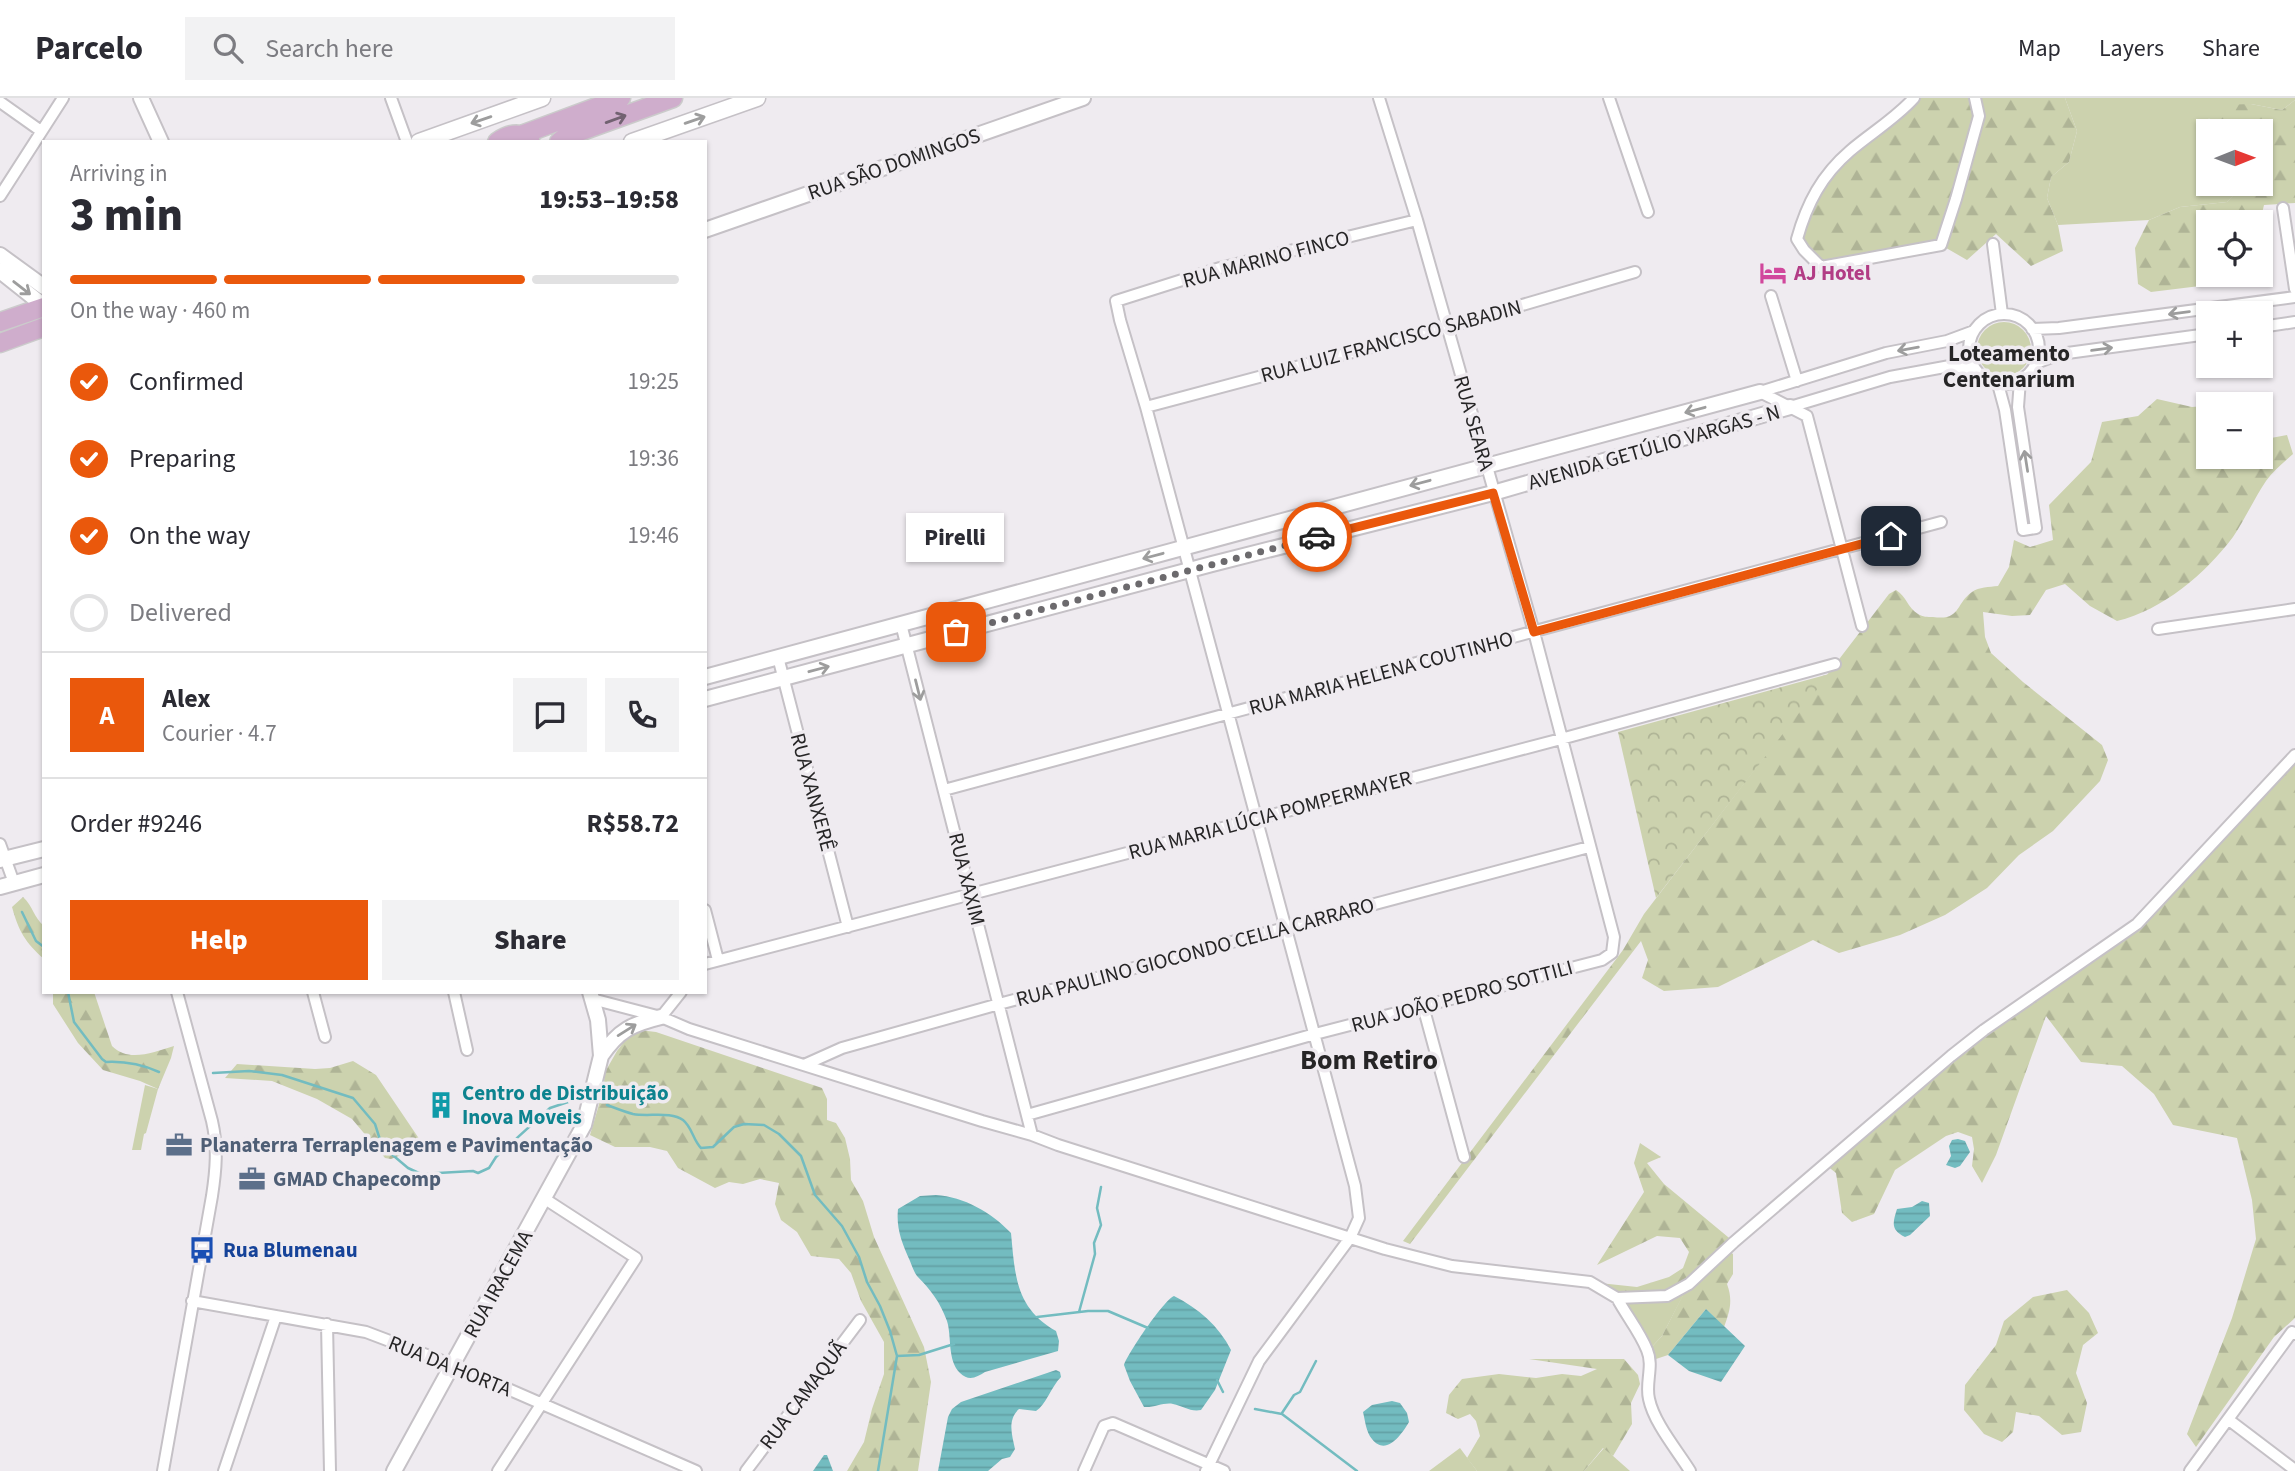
<!DOCTYPE html>
<meta charset="utf-8">
<style>
:root{--surface:#fff;--page:#f2f2f3;--text:#2b2b33;--muted:#7c7c81;--line:#e1e1e2;--accent:#ea580c}
body{margin:0;font-family:"Source Sans 3",sans-serif;background:var(--page);color:var(--text);height:100vh;display:flex;flex-direction:column;font-size:26px;white-space:nowrap}
*{box-sizing:border-box;margin:0}
p{font-size:23px;color:var(--muted)}
.icon{flex:none;width:38px;height:38px;fill:none;stroke:currentColor;stroke-width:2;stroke-linecap:round;stroke-linejoin:round}
.map{position:relative;flex:1;overflow:hidden}
.drawer{position:absolute;left:42px;top:42px;width:665px;height:854px;display:flex;flex-direction:column;background:var(--surface);border-radius:0px;box-shadow:0 2px 5px #0004}
.drawer>*{flex:none}
.needle{width:46px;rotate:89deg}
.tools{position:absolute;left:2196px;top:21px;display:grid;gap:14px}
.tools a{display:grid;place-items:center;width:77px;height:77px;border-radius:0px;background:var(--surface);box-shadow:0 2px 5px #0004;font-size:35px}
.pin{position:absolute;display:grid;place-items:center;width:60px;height:60px;color:#fff;margin:-30px;border-radius:14px;box-shadow:0 4px 10px #0006}
.courier{position:absolute;display:grid;place-items:center;width:70px;height:70px;margin:-35px;border:5px solid #ea580c;border-radius:50%;background:#fff;color:#222;box-shadow:0 2px 9px #0007}
.bubble{position:absolute;height:49px;border-radius:0px;background:var(--surface);box-shadow:0 2px 5px #0004;font-size:23px;font-weight:800;line-height:49px;text-align:center}
.overview em{font-style:normal;font-weight:800}
.overview div{display:flex;flex-direction:column-reverse}
.overview{display:flex;align-items:center;justify-content:space-between;height:119px;padding:0 28px}
h1{font-size:46px;font-weight:800;line-height:52px}
.bar{display:grid;grid-template-columns:repeat(4,1fr);gap:10px 7px;align-content:center;height:84px;padding:0 28px}
.bar i{height:9px;border-radius:5px;background:var(--line)}
.bar .active{background:var(--accent)}
.bar p{grid-column:span 4}
.line{display:flex;align-items:center;gap:18px;padding:0 28px;border-top:2px solid var(--line)}
.line div{flex:1}
.round{display:grid;place-items:center;flex:none;width:74px;height:74px;border-radius:0px;background:var(--page)}
ol{padding:0 28px;list-style:none}
li{display:flex;align-items:center;gap:21px;height:77px}
li p{margin-inline-start:auto}
li .icon{padding:7px;border-radius:50%;background:var(--accent);color:#fff;stroke-width:4}
li:last-child{color:var(--muted)}
li i{width:38px;height:38px;border:4px solid var(--line);border-radius:50%}
.action{display:flex;gap:14px;margin-top:auto;padding:14px 28px}
.action a{flex:1;height:80px;border-radius:0px;background:var(--accent);color:#fff;font-size:28px;font-weight:800;line-height:80px;text-align:center}
.action a+a{background:var(--page);color:var(--text)}
header{display:flex;align-items:center;gap:42px;box-sizing:border-box;height:98px;padding:0 35px;background:var(--surface);border-bottom:2px solid var(--line)}
header strong{font-size:33px}
nav{display:flex;gap:38px;margin-inline-start:auto;font-size:24px}
.search{width:490px;height:63px;background:var(--page);display:flex;align-items:center;gap:18px;box-sizing:border-box;padding:0 24px;border-radius:0px;color:var(--muted);font-size:26px}
.map>svg:first-child{display:block}
</style>
<header>
<strong>Parcelo</strong>
<div class="search"><svg class="icon" aria-label="search" viewBox="0 0 24 24"><circle cx="10" cy="10" r="6"/><path d="M15 15l6 6"/></svg>Search here</div>
<nav><a>Map</a><a>Layers</a><a>Share</a></nav>
</header>
<div class="map">
<svg width="2295" height="1373" viewBox="0 0 2295 1373">
<defs>
<pattern id="forest-firs" width="22" height="20" patternUnits="userSpaceOnUse" patternTransform="scale(1.75)"><rect width="22" height="20" fill="#ccd2ae"/><path d="M5 1l3.5 6h-7zM16 11l3.5 6h-7z" fill="#afb496"/></pattern>
<pattern id="park-crowns" width="20" height="18" patternUnits="userSpaceOnUse" patternTransform="scale(1.75)"><rect width="20" height="18" fill="#ccd2ae"/><path d="M2 6a3 3 0 1 1 6 0M12 15a3 3 0 1 1 6 0" fill="none" stroke="#afb496"/></pattern>
<pattern id="water-rules" width="6" height="5" patternUnits="userSpaceOnUse" patternTransform="scale(1.75)"><rect width="6" height="5" fill="#73bcc0"/><path d="M0 2.5h6" fill="none" stroke="#63a1a5"/></pattern>
</defs>
<rect width="100%" height="100%" fill="#efebf0"/>
<!-- green -->
<path fill="#ccd2ae" d="M2065 0H2295V2L2282 12 2251 6 2208 21 2237 33H2208V86H2242V89L2227 104 2180 109 2149 122 2058 127 2047 100 2051 79 2069 64 2077 33Z
M1977 251a27 27 0 1 1 54 0a27 27 0 1 1-54 0Z
M145 987 158 991 146 1035 144 1036 141 1052H132Z
M1689 1186 1662 1238 1648 1253 1617 1200Z
M1460 1350 1477 1373H1429Z
M1604 1350 1630 1373H1584Z"/>
<!-- forest -->
<path fill="url(#forest-firs)" d="M1917 0H2065L2077 33 2069 64 2051 79 2047 100 2058 127 2063 153 2031 168 1996 136 1967 162 1941 147 1821 169 1797 141 1802 122 1849 54Z
M2295 2V105L2264 107 2260 124H2208V177H2248L2247 189 2200 188 2151 194 2138 186 2135 150 2149 122 2180 109 2227 104 2241 89 2242 86H2261V33H2237L2208 20 2221 7 2251 6 2282 12Z
M2157 301 2192 309 2205 308 2208 310V359H2261V336L2271 340 2287 337 2293 356C2284 364 2273 373 2266 383 2254 401 2245 421 2233 439 2205 476 2163 512 2117 523L2090 508 2065 486 2046 492 2030 517 2012 518 1983 514 1985 539 1991 555 2023 584 2102 647 2108 662 2100 683 2053 733 2019 757 1987 790 1945 817 1900 837 1839 855 1813 842 1718 889 1664 893 1642 880 1648 862 1641 843 1410 1146 1403 1143 1623 852 1644 816 1889 496 1896 492C1907 499 1907 509 1918 516 1923 519 1927 519 1933 519 1961 523 1955 506 1972 494 1979 489 1989 489 1998 488L2009 469 2014 442 2030 449 2053 442 2049 407 2091 364 2102 324 2138 318Z
M2295 657V1220L2274 1239 2196 1349 2187 1336 2232 1220 2256 1141 2252 1102 2237 1040 2173 1027 2154 996 2122 968 2081 964 2046 918 1996 1057 1982 1085 1972 1068 1974 1051 1972 1039 1958 1034 1946 1038 1895 1072 1874 1116 1852 1124 1842 1115 1836 1075 1826 1067 1951 958 2137 826Z
M23 799C33 808 34 820 44 828V861C25 844 19 834 12 809Z
M53 894H94L112 948C129 965 153 954 174 948L171 960 158 991 140 983 103 972 78 945 53 906Z
M639 932 656 934 822 990 827 1001V1022L836 1025 845 1040 850 1061 851 1082 863 1103 874 1139 924 1249 931 1284 918 1373H847L864 1344 872 1311 884 1276V1244L861 1203 851 1175 839 1161 811 1158 797 1134 781 1122 775 1106 779 1085 760 1081 743 1086 729 1084 715 1090 678 1070 667 1053 650 1049H615L590 1037 603 993 605 974 617 953 627 940Z
M353 963 376 977 424 1048 391 1061 385 1060 352 1021 317 1001 272 983 225 980 237 966 315 971 330 970Z
M1640 1045 1661 1059 1647 1065 1664 1086 1734 1144 1727 1151 1733 1156V1176L1727 1186C1733 1202 1730 1213 1724 1229L1706 1211 1668 1257 1650 1263 1648 1253 1662 1238 1688 1187 1667 1198 1617 1200 1590 1184 1637 1189 1669 1179 1683 1170 1689 1154 1680 1140 1657 1138 1597 1167 1644 1094 1634 1065Z
M2067 1192 2089 1215 2098 1235 2083 1247 2076 1275 2087 1305 2081 1334 2062 1337 2039 1318 2016 1314 2013 1334 2002 1344 1984 1336 1964 1312 1965 1287 1996 1247 2004 1223 2033 1199Z
M1529 1261H1624L1638 1277 1640 1286 1631 1305 1632 1326 1613 1358 1603 1350 1584 1373H1477L1467 1360 1480 1338 1476 1323 1470 1316 1458 1321 1446 1315 1449 1297 1462 1281 1499 1276 1536 1280 1562 1276 1581 1278 1597 1271Z"/>
<!-- park -->
<path fill="url(#park-crowns)" d="M1829 576 1656 800 1618 634Z"/>
<!-- water -->
<path fill="url(#water-rules)" d="M1958 1041 1965 1043 1970 1054 1960 1068 1955 1070 1946 1067 1951 1058 1949 1048 1952 1042Z
M936 1097C964 1099 991 1114 1011 1135 1015 1176 1015 1210 1056 1233L1059 1243 1058 1253 985 1274C977 1279 969 1284 960 1275 947 1262 952 1239 947 1223 940 1204 931 1192 917 1178 914 1174 912 1168 910 1163 902 1145 896 1131 898 1111L920 1098Z
M1922 1103 1929 1105 1930 1118 1910 1137 1905 1139C1890 1132 1893 1124 1897 1111L1912 1109Z
M1174 1198C1198 1210 1219 1228 1231 1252L1215 1292 1201 1312C1190 1314 1183 1308 1173 1306 1164 1304 1154 1310 1144 1309L1130 1283 1124 1267C1128 1255 1164 1202 1174 1198Z
M1706 1211 1745 1248 1721 1284 1689 1273 1668 1257Z
M1056 1272 1060 1274 1061 1279C1051 1289 1046 1307 1036 1313L1019 1311C1007 1322 1012 1337 1015 1351L1010 1359 1002 1361 988 1373H938L948 1319 952 1311 961 1304Z
M1392 1303 1400 1305 1407 1315 1409 1324C1402 1336 1386 1359 1372 1341 1366 1334 1365 1322 1363 1314L1372 1307Z
M824 1357H827L833 1373H813Z"/>
<g fill="none" stroke-linecap="round" stroke-linejoin="round">
<!-- stream -->
<path stroke="#73bcc0" stroke-width="2.5" d="M22 814 36 843 44 849
M68 894 74 924 102 961 106 964C125 963 141 966 159 974
M213 975 249 973 282 977 353 1000 375 1026 382 1048 408 1070 421 1076 473 1073 478 1075 489 1070 496 1059 550 1010 583 999
M607 1007C615 1010 625 1014 633 1016 648 1019 671 1013 683 1022 692 1029 693 1042 701 1050L713 1049 734 1029 744 1026 764 1027 779 1036 801 1058 815 1097 842 1128 859 1159 867 1184 880 1208 890 1233 897 1258 878 1373
M1079 1214 1095 1156 1094 1145 1101 1127 1097 1110 1101 1089
M1037 1219 1088 1213H1108L1148 1230
M897 1258 919 1257 954 1246
M1217 1282 1223 1294
M1255 1311 1282 1316 1357 1373
M1282 1315 1294 1297 1300 1294 1316 1263"/>
<defs>
<path id="minor" d="M391 0 407 44
M1609 0 1648 114
M1914 0C1895 21 1871 35 1850 53 1822 77 1807 105 1797 141L1804 152 1821 169 1941 147 1956 101 1979 18 1975 0
M0 4 41 33
M0 98 63 0
M2283 110 2295 191
M1993 146 2002 216
M1771 198 1797 283
M1969 251a35 35 0 1 1 70 0a35 35 0 1 1-70 0Z
M2261 229 2295 224
M2032 231 2059 230 2295 199
M2036 265 2060 256 2208 236
M1998 286 2005 312 2023 432 2036 430 2018 309 2020 282
M1760 294 1807 318 1862 528
M1760 294 1886 255 1947 243 1974 233
M1146 309 1447 229 1635 174
M1790 309 1890 279 1950 268 1964 270 1978 275
M901 526 1032 1037
M2158 531 2295 511
M778 559 848 829
M944 692 1941 424
M0 746 14 785
M705 812 718 862
M705 866 1561 641 1835 566
M313 894 325 939
M454 894 467 952
M592 901 661 919 689 931 982 1023 1032 1037 1058 1047 1385 1151 1452 1168 1590 1184 1617 1200 1667 1198 1689 1186 1734 1144 1951 958 1984 932 2137 826 2295 657
M1423 908 1464 1059
M661 919 681 894
M804 967 842 950 999 906 1589 749
M1027 1017 1315 936 1602 862 1612 855 1614 839 1534 534 1417 122 1379 0
M1617 1200C1626 1217 1640 1234 1647 1252 1654 1268 1645 1285 1649 1301 1654 1325 1677 1352 1690 1373
M192 1203 366 1234 453 1267 696 1373
M327 1226 330 1373
M2229 1322 2295 1372
M163 1373 212 1098C216 1072 218 1049 212 1023L177 894
M224 1373 276 1218
M498 1373 636 1160 545 1101
M746 1373 860 1222
M1084 1373 1104 1328 1113 1325 1224 1373
M1206 1373 1259 1263 1350 1140 1359 1120 1355 1088 1146 309 1120 222 1116 203 1220 170 1417 122
M2190 1373 2292 1234 2295 1236"/>
<path id="tertiary" d="M141 0 161 44
M705 132 1083 0
M0 157 44 189
M0 173 44 208
M705 579 1760 294
M705 601 1212 466 1493 395 1790 309
M0 762 44 751
M0 789 44 777
M601 958C619 932 632 926 661 919
M394 1373 584 1027 601 958 598 922 590 894"/>
<path id="secondary" d="M419 44 542 0
M632 44 757 0"/>
<path id="primary" d="M521 37 621 0
M497 44C508 36 518 33 530 41
M559 44 565 39 673 0
M0 224 44 209
M0 245 44 229"/>
</defs>
<!-- minor casing -->
<use href="#minor" stroke="#c5c1c6" stroke-width="14"/>
<!-- tertiary casing -->
<use href="#tertiary" stroke="#c5c1c6" stroke-width="18"/>
<!-- secondary casing -->
<use href="#secondary" stroke="#c5c1c6" stroke-width="19"/>
<!-- primary casing -->
<use href="#primary" stroke="#cbcbcb" stroke-width="21"/>
<!-- minor -->
<use href="#minor" stroke="#fff" stroke-width="10"/>
<!-- tertiary -->
<use href="#tertiary" stroke="#fff" stroke-width="14"/>
<!-- secondary -->
<use href="#secondary" stroke="#fff" stroke-width="16"/>
<!-- primary -->
<use href="#primary" stroke="#cfadcc" stroke-width="18"/>
</g>
<!-- one-way arrows -->
<defs><path id="oneway-shaft" d="M-6 0H5M1.5-3L5.5 0L1.5 3" fill="none" stroke-width="1.6" stroke-linecap="round" stroke-linejoin="round" transform="scale(1.75)"/></defs>
<use stroke="#726271" href="#oneway-shaft" transform="translate(616 21) rotate(-20)"/>
<g stroke="#9d9d9d">
<use href="#oneway-shaft" transform="translate(481 22) rotate(161)"/>
<use href="#oneway-shaft" transform="translate(695 22) rotate(-19)"/>
<use href="#oneway-shaft" transform="translate(22 190) rotate(38)"/>
<use href="#oneway-shaft" transform="translate(2179 215) rotate(173)"/>
<use href="#oneway-shaft" transform="translate(1908 251) rotate(170)"/>
<use href="#oneway-shaft" transform="translate(2102 251) rotate(-8)"/>
<use href="#oneway-shaft" transform="translate(1695 312) rotate(165)"/>
<use href="#oneway-shaft" transform="translate(2026 363) rotate(-99)"/>
<use href="#oneway-shaft" transform="translate(1420 385) rotate(165)"/>
<use href="#oneway-shaft" transform="translate(1153 458) rotate(165)"/>
<use href="#oneway-shaft" transform="translate(819 571) rotate(-15)"/>
<use href="#oneway-shaft" transform="translate(918 592) rotate(76)"/>
<use href="#oneway-shaft" transform="translate(627 932) rotate(-32)"/>
</g>
<g fill="none" stroke-linecap="round" stroke-linejoin="round">
<!-- done -->
<path stroke="#6c6a6d" stroke-width="7" stroke-dasharray="0 12.6" d="M956 534 1317 439"/>
<!-- route -->
<path stroke="#ea580c" stroke-width="9" d="M1317 439 1493 395 1534 534 1891 438"/>
</g>
<!-- icons -->
<defs>
<symbol id="hotel-bare" viewBox="-9 -9 18 18"><path d="M-6-4.5h1.5V1H6V5H4.5V3h-9V5H-6ZM-4 0a1.8 1.8 0 1 1 3.6 0ZM.5 0V-2.5h3Q6-2.5 6 0Z" fill="#d1479c" stroke="#efebf0" stroke-width="2.5" paint-order="stroke"/></symbol>
<symbol id="building-bare" viewBox="-9 -9 18 18"><path d="M-4-6H4V6H1V3H-1V6H-4ZM-2.5-4.3h1.7v1.8h-1.7ZM.8-4.3h1.7v1.8H.8ZM-2.5-1h1.7V.8h-1.7ZM.8-1h1.7V.8H.8Z" fill="#0f9aa8" stroke="#efebf0" stroke-width="2.5" paint-order="stroke"/></symbol>
<symbol id="office-bare" viewBox="-9 -9 18 18"><path d="M-6-3h4V-5.5h4V-3h4V5H-6ZM-1-4.5V-3h2v-1.5ZM-6 0V1H6V0Z" fill="#5c6f8a" stroke="#efebf0" stroke-width="2.5" paint-order="stroke"/></symbol>
<symbol id="bus-bare" viewBox="-9 -9 18 18"><path d="M-5-6H5V4H4V6H2V4H-2V6H-4V4H-5ZM-3.5-4V0h7V-4ZM-3.5 1.2v1.5H-2V1.2ZM2 1.2v1.5H3.5V1.2Z" fill="#1a4fb4" stroke="#efebf0" stroke-width="2.5" paint-order="stroke"/></symbol>
</defs>
<g fill-rule="evenodd">
<use href="#hotel-bare" x="1754" y="156" width="38" height="38"/>
<use href="#building-bare" x="422" y="988" width="38" height="38"/>
<use href="#office-bare" x="160" y="1028" width="38" height="38"/>
<use href="#office-bare" x="233" y="1062" width="38" height="38"/>
<use href="#bus-bare" x="183" y="1133" width="38" height="38"/>
</g>
<g text-anchor="middle" stroke-width="7" stroke-linejoin="round" paint-order="stroke">
<!-- street labels -->
<g font-size="21" fill="#262526" stroke="#efebf0">
<text transform="translate(894 66) rotate(-19)" y="7">RUA SÃO DOMINGOS</text>
<text transform="translate(1266 161) rotate(-15)" y="7">RUA MARINO FINCO</text>
<text transform="translate(1391 243) rotate(-15)" y="7">RUA LUIZ FRANCISCO SABADIN</text>
<text transform="translate(1474 325) rotate(74)" y="7">RUA SEARA</text>
<text transform="translate(1654 349) rotate(-16)" y="7">AVENIDA GETÚLIO VARGAS - N</text>
<text transform="translate(1381 575) rotate(-15)" y="7">RUA MARIA HELENA COUTINHO</text>
<text transform="translate(813 694) rotate(75)" y="7">RUA XANXERÊ</text>
<text transform="translate(1270 717) rotate(-15)" y="7">RUA MARIA LÚCIA POMPERMAYER</text>
<text transform="translate(967 781) rotate(76)" y="7">RUA XAXIM</text>
<text transform="translate(1195 854) rotate(-15)" y="7">RUA PAULINO GIOCONDO CELLA CARRARO</text>
<text transform="translate(1462 898) rotate(-15)" y="7">RUA JOÃO PEDRO SOTTILI</text>
<text transform="translate(498 1186) rotate(-61)" y="7">RUA IRACEMA</text>
<text transform="translate(450 1268) rotate(22)" y="7">RUA DA HORTA</text>
<text transform="translate(803 1297) rotate(-53)" y="7">RUA CAMAQUÃ</text>
</g>
<!-- hotel labels -->
<g font-size="21" font-weight="bold" fill="#b23c85" stroke="#efebf0" text-anchor="start">
<text x="1794" y="182">AJ Hotel</text>
</g>
<!-- culture labels -->
<g font-size="21" font-weight="bold" fill="#0d838f" stroke="#efebf0" text-anchor="start">
<text x="462" y="1002">Centro de Distribuição<tspan x="462" dy="24">Inova Moveis</tspan></text>
</g>
<!-- service labels -->
<g font-size="21" font-weight="bold" fill="#4e5e75" stroke="#efebf0" text-anchor="start">
<text x="200" y="1054">Planaterra Terraplenagem e Pavimentação</text>
<text x="273" y="1088">GMAD Chapecomp</text>
</g>
<!-- transit labels -->
<g font-size="21" font-weight="bold" fill="#164399" stroke="#efebf0" text-anchor="start">
<text x="223" y="1159">Rua Blumenau</text>
</g>
<!-- neighbourhood labels -->
<g font-size="23" font-weight="bold" fill="#262526" stroke="#efebf0">
<text x="2009" y="263">Loteamento<tspan x="2009" dy="26">Centenarium</tspan></text>
</g>
<!-- district labels -->
<g font-size="28" font-weight="bold" fill="#262526" stroke="#efebf0">
<text x="1369" y="971">Bom Retiro</text>
</g>
</g>
</svg>
<div class="tools">
<a><svg class="needle" viewBox="-14 -14 28 28"><path d="M0-13l5 13h-10z" fill="#e53935"/><path d="M0 13l5-13h-10z" fill="#7c7c81"/></svg></a>
<a><svg class="icon" aria-label="locate" viewBox="0 0 24 24"><circle cx="12" cy="12" r="6"/><path d="M12 2v4M12 18v4M2 12h4M18 12h4"/></svg></a>
<a>+</a>
<a>−</a>
</div>
<div class="pin" style="left:956px;top:534px;background:#ea580c"><svg class="icon" aria-label="bag" viewBox="0 0 24 24"><path d="M5 8h14l-1 12H6zM9 8a3 3 0 0 1 6 0"/></svg></div>
<div class="pin" style="left:1891px;top:438px;background:#1f2937"><svg class="icon" aria-label="home" viewBox="0 0 24 24"><path d="M3 11l9-7 9 7M6 9v11h12V9"/></svg></div>
<div class="courier" style="left:1317px;top:439px"><svg class="icon" aria-label="car" viewBox="0 0 24 24"><path d="M5 17H2v-5l4-1 3-4h7l3 4 3 1v5h-3M9 17h6M6 11h13"/><circle cx="7" cy="17" r="2"/><circle cx="17" cy="17" r="2"/></svg></div>
<div class="bubble" style="left:906px;top:415px;width:98px">Pirelli</div>
<section class="drawer">
<div class="overview"><div><h1>3 min</h1><p>Arriving in</p></div><em>19:53–19:58</em></div>
<div class="bar"><i class="active"></i><i class="active"></i><i class="active"></i><i></i><p>On the way · 460 m</p></div>
<ol>
<li><svg class="icon" aria-label="check" viewBox="0 0 24 24"><path d="M5 12l5 5 9-10"/></svg>Confirmed<p>19:25</p></li>
<li><svg class="icon" aria-label="check" viewBox="0 0 24 24"><path d="M5 12l5 5 9-10"/></svg>Preparing<p>19:36</p></li>
<li><svg class="icon" aria-label="check" viewBox="0 0 24 24"><path d="M5 12l5 5 9-10"/></svg>On the way<p>19:46</p></li>
<li><i></i>Delivered</li>
</ol>
<div class="line" style="height:126px"><b class="round" style="background:var(--accent);color:#fff">A</b><div><b>Alex</b><p>Courier · 4.7</p></div><a class="round"><svg class="icon" aria-label="chat" viewBox="0 0 24 24"><path d="M4 5h16v11H9l-5 4z"/></svg></a><a class="round"><svg class="icon" aria-label="phone" viewBox="0 0 24 24"><path d="M5 4h4l2 5-3 2q2 4 5 5l2-3 5 2v4C11 20 4 13 5 4z"/></svg></a></div>
<div class="line" style="height:91px"><div>Order #9246</div><b>R$58.72</b></div>
<div class="action"><a>Help</a><a>Share</a></div>
</section>
</div>
